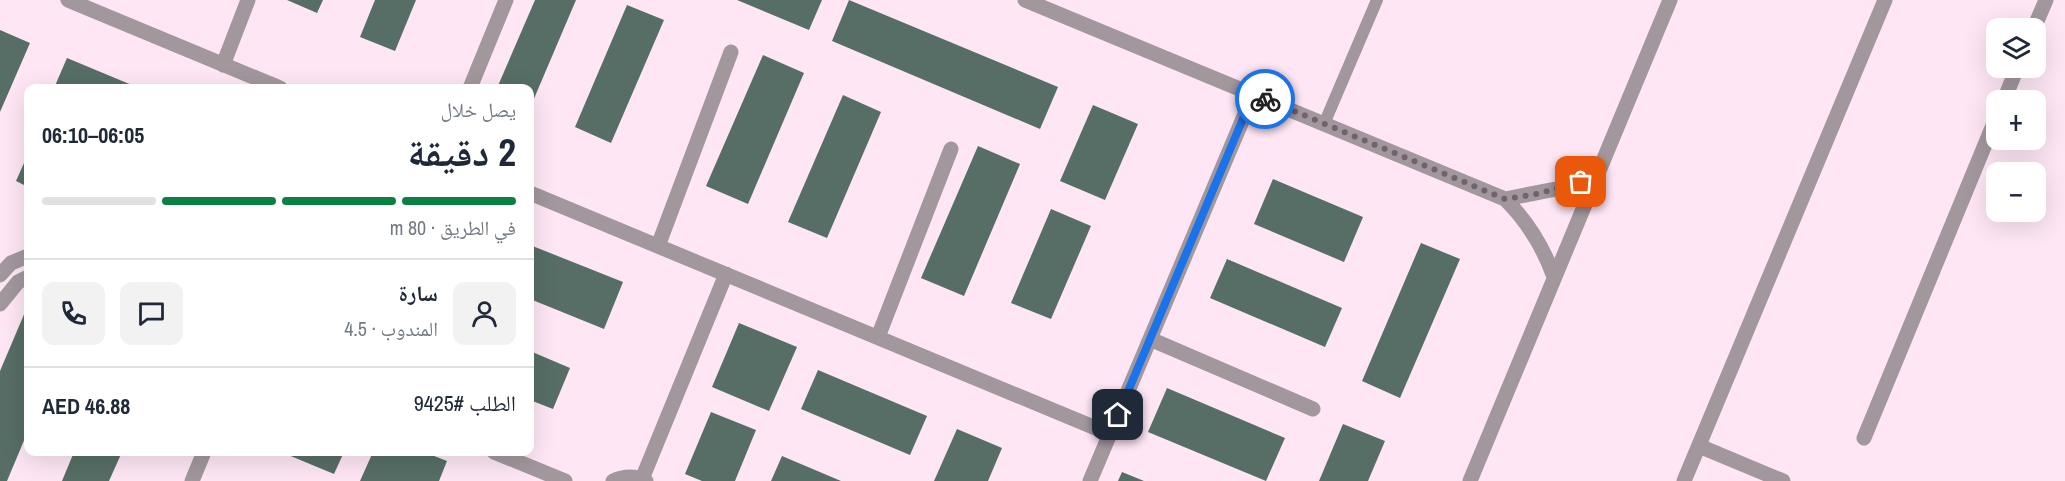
<!DOCTYPE html>
<html lang="ar">
<meta charset="utf-8">
<style>
:root{--surface:#fff;--page:#f2f2f3;--text:#1f2937;--muted:#747a83;--line:#e0e1e3;--accent:#0b8043}
body{margin:0;font-family:"Archivo Narrow","Noto Naskh Arabic",sans-serif;background:var(--page);color:var(--text);direction:rtl;height:100vh;display:flex;flex-direction:column;font-size:22px;white-space:nowrap}
*{box-sizing:border-box;margin:0}
p{font-size:20px;color:var(--muted)}
.icon{flex:none;width:33px;height:33px;fill:none;stroke:currentColor;stroke-width:2;stroke-linecap:round;stroke-linejoin:round}
.map{position:relative;flex:1;overflow:hidden;direction:ltr}
.drawer{position:absolute;left:24px;top:84px;width:510px;height:372px;display:flex;flex-direction:column;background:var(--surface);border-radius:12px;box-shadow:0 6px 24px #0002;direction:rtl}
.drawer>*{flex:none}
.fabs{position:absolute;left:1986px;top:18px;display:grid;gap:12px}
.fabs a{display:grid;place-items:center;width:60px;height:60px;border-radius:12px;background:var(--surface);box-shadow:0 6px 24px #0002;font-size:30px}
.pin{position:absolute;display:grid;place-items:center;width:51px;height:51px;color:#fff;margin:-26px;border-radius:12px;box-shadow:0 3px 9px #0006}
.courier{position:absolute;display:grid;place-items:center;width:60px;height:60px;margin:-30px;border:4px solid #1a73e8;border-radius:50%;background:#fff;color:#222;box-shadow:0 2px 8px #0007}
.head em{font-style:normal;font-weight:700}
.head div{display:flex;flex-direction:column-reverse}
.head{display:flex;align-items:center;justify-content:space-between;height:102px;padding:0 18px}
h1{font-size:39px;font-weight:700;line-height:45px}
.bar{display:grid;grid-template-columns:repeat(4,1fr);gap:9px 6px;align-content:center;height:72px;padding:0 18px}
.bar i{height:8px;border-radius:4px;background:var(--line)}
.bar .on{background:var(--accent)}
.bar p{grid-column:span 4}
.line{display:flex;align-items:center;gap:15px;padding:0 18px;border-top:2px solid var(--line)}
.line div{flex:1}
.round{display:grid;place-items:center;flex:none;width:63px;height:63px;border-radius:12px;background:var(--page)}
.map>svg:first-child{display:block}
</style>
<div class="map">
<svg width="2065" height="481" viewBox="0 0 2065 481">
<rect width="100%" height="100%" fill="#fee6f4"/>
<!-- building -->
<path fill="#566e65" d="M287 0H323L317 13Z
M375 0H416L395 51 360 37Z
M535 0H576L530 108V88H497Z
M737 0H822L809 30Z
M849 0 1058 87 1040 129 832 41Z
M627 5 664 20 611 143 575 127Z
M0 30 30 43 0 112Z
M763 55 804 73 748 204 706 186Z
M67 58 139 88H54Z
M843 95 881 112 827 238 788 222Z
M1093 105 1138 124 1105 200 1060 181Z
M978 146 1020 164 964 296 921 278Z
M28 154V187L16 181Z
M1273 179 1363 217 1344 262 1254 224Z
M1051 209 1091 226 1051 319 1011 303Z
M1421 243 1460 259 1400 398 1362 381Z
M530 245 623 282 604 329 530 299Z
M1227 259 1342 308 1325 347 1210 298Z
M28 305V431L7 481H0V371Z
M739 323 797 347 769 411 712 387Z
M530 351 570 368 553 409 530 400Z
M818 370 927 416 910 455 801 409Z
M1167 388 1285 438 1266 481 1148 432Z
M711 412 756 430 735 481H702L685 474Z
M1343 424 1385 441 1368 481H1319Z
M957 429 1002 448 988 481H934Z
M74 452H122L109 481H62Z
M281 452H344L334 474Z
M373 452H424L447 461 439 481H360Z
M782 456 841 481H771Z
M1122 472 1144 481H1118Z"/>
<g fill="none" stroke-linecap="round" stroke-linejoin="round">
<!-- service -->
<path stroke="#a1979d" stroke-width="12" d="M1324 124 1377 0"/>
<!-- minor -->
<path stroke="#a1979d" stroke-width="15" d="M68 0 280 88
M1025 0 1505 199C1528 222 1543 246 1554 277
M2034 28 2046 0
M223 65 248 0
M470 88 506 0
M2004 100 2017 68
M530 193 1110 434
M1505 199 1566 187 1596 177
M658 246 731 52
M0 275 11 263 28 256
M0 304 18 282 28 277
M878 337 951 149
M1150 339 1313 409
M1864 438 1996 118
M1699 446 1783 481
M494 452 565 481
M642 479 726 274
M192 481 204 452
M613 481C624 476 634 475 646 481
M1090 481 1253 95
M1470 481 1670 0"/>
<!-- tertiary -->
<path stroke="#a1979d" stroke-width="15" d="M1684 481 1885 0"/>
</g>
<g fill="none" stroke-linecap="round" stroke-linejoin="round">
<!-- done -->
<path stroke="#70636b" stroke-width="6" stroke-dasharray="0 10.8" d="M1265 99 1505 199 1536 194 1581 182"/>
<!-- route -->
<path stroke="#1a73e8" stroke-width="8" d="M1118 415 1253 95 1265 99"/>
</g>
</svg>
<div class="fabs">
<a><svg class="icon" aria-label="layers" viewBox="0 0 24 24"><path d="M12 4l9 5-9 5-9-5zM3 14l9 5 9-5"/></svg></a>
<a>+</a>
<a>−</a>
</div>
<div class="pin" style="left:1581px;top:182px;background:#ea580c"><svg class="icon" aria-label="bag" viewBox="0 0 24 24"><path d="M5 8h14l-1 12H6zM9 8a3 3 0 0 1 6 0"/></svg></div>
<div class="pin" style="left:1118px;top:415px;background:#1f2937"><svg class="icon" aria-label="home" viewBox="0 0 24 24"><path d="M3 11l9-7 9 7M6 9v11h12V9"/></svg></div>
<div class="courier" style="left:1265px;top:99px"><svg class="icon" aria-label="bike" viewBox="0 0 24 24"><circle cx="6" cy="16" r="4"/><circle cx="18" cy="16" r="4"/><path d="M6 16l4-8h5l3 8M10 8l3 8H6M13 5h3"/></svg></div>
<section class="drawer">
<div class="head"><div><h1>2 دقيقة</h1><p>يصل خلال</p></div><em>06:05–06:10</em></div>
<div class="bar"><i class="on"></i><i class="on"></i><i class="on"></i><i></i><p>في الطريق · 80 m</p></div>
<div class="line" style="height:108px"><a class="round"><svg class="icon" aria-label="person" viewBox="0 0 24 24"><circle cx="12" cy="8" r="4"/><path d="M4 21q1-7 8-7t8 7"/></svg></a><div><b>سارة</b><p>المندوب · 4.5</p></div><a class="round"><svg class="icon" aria-label="chat" viewBox="0 0 24 24"><path d="M4 5h16v11H9l-5 4z"/></svg></a><a class="round"><svg class="icon" aria-label="phone" viewBox="0 0 24 24"><path d="M5 4h4l2 5-3 2q2 4 5 5l2-3 5 2v4C11 20 4 13 5 4z"/></svg></a></div>
<div class="line" style="height:78px"><div>الطلب #9425</div><b>AED 46.88</b></div>
</section>
</div>
